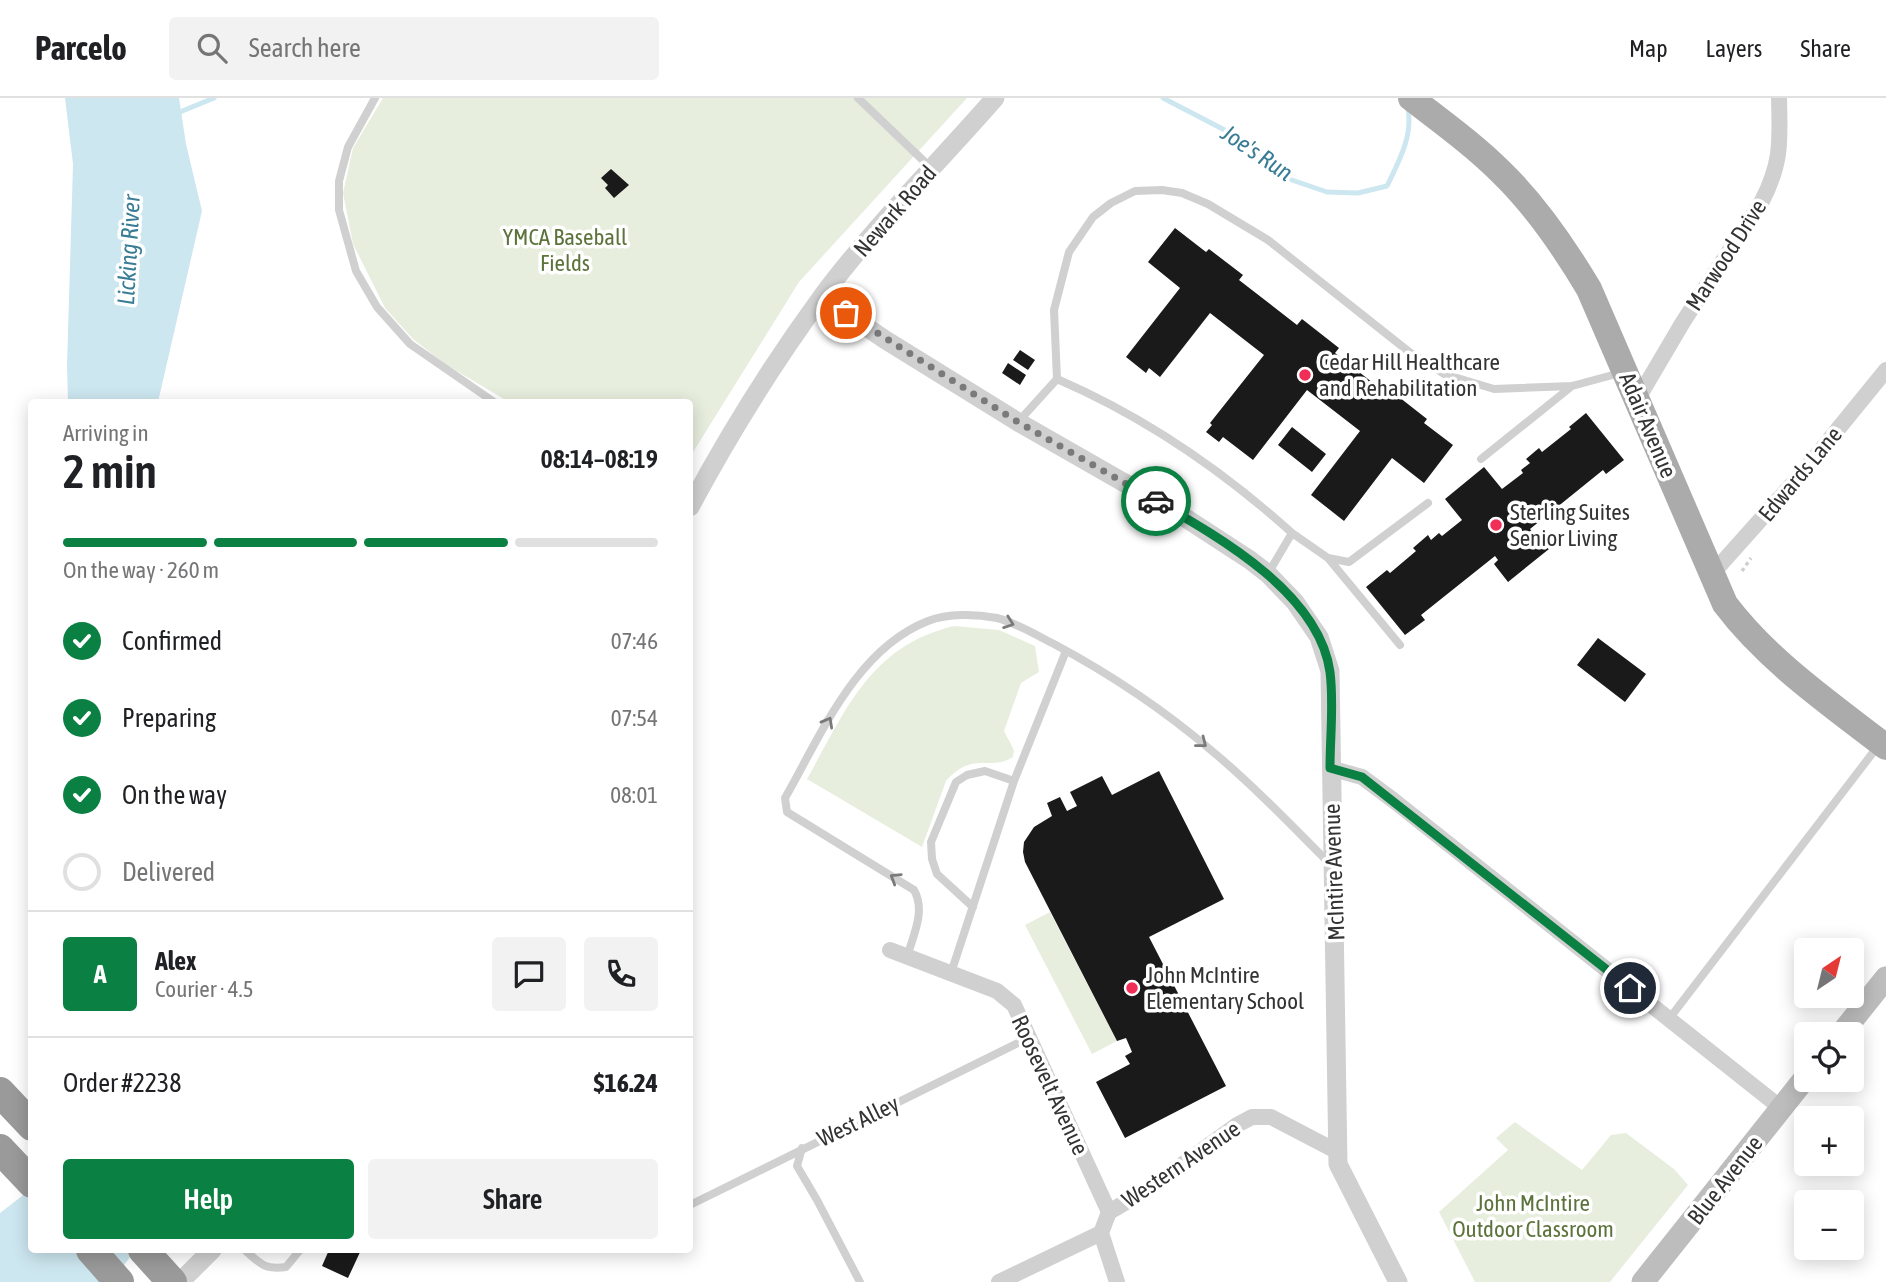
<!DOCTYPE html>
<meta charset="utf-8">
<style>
:root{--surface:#fff;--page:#f2f2f2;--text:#202124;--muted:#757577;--line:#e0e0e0;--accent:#0b8043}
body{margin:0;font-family:"Asap Condensed",sans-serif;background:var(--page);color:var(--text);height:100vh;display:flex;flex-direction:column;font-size:26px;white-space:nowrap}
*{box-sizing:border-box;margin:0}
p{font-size:23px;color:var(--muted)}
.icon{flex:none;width:38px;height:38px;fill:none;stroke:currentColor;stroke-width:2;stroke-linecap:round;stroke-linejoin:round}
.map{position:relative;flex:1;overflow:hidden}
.panel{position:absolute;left:28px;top:301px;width:665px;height:854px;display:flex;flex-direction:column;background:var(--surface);border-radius:7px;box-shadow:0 4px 18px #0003}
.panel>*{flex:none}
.needle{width:46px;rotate:35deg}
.fabs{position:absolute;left:1794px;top:840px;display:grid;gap:14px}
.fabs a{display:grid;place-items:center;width:70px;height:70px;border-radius:7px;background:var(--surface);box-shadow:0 4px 18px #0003;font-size:35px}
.pin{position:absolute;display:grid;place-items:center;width:60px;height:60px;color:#fff;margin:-30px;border:4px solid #fff;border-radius:50%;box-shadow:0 2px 7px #0007}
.courier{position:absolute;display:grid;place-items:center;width:70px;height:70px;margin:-35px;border:5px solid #0b8043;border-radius:50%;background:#fff;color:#222;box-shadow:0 2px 9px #0007}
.head em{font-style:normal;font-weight:600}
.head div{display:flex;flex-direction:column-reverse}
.head{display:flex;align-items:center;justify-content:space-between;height:119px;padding:0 35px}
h1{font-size:46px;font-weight:600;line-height:52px}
.bar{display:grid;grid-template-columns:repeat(4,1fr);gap:10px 7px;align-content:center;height:84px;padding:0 35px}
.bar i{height:9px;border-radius:5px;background:var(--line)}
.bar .current{background:var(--accent)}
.bar p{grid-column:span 4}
.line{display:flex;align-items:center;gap:18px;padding:0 35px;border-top:2px solid var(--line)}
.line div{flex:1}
.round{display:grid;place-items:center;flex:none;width:74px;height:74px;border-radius:7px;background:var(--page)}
ol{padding:0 35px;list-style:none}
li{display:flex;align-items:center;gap:21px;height:77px}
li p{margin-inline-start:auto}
li .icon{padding:7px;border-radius:50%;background:var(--accent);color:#fff;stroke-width:4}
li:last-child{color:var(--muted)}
li i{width:38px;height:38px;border:4px solid var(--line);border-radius:50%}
.primary-button{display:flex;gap:14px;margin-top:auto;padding:14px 35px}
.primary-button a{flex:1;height:80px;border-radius:7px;background:var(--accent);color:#fff;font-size:28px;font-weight:600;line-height:80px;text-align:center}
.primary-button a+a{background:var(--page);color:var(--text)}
header{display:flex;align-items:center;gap:42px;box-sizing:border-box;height:98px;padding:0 35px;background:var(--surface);border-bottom:2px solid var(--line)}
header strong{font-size:33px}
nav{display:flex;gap:38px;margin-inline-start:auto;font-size:24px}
.search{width:490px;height:63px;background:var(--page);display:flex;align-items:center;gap:18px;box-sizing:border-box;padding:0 24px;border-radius:7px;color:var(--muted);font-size:26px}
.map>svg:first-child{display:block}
</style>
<header>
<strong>Parcelo</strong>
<div class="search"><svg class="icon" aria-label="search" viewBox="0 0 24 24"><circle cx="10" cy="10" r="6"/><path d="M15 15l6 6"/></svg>Search here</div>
<nav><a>Map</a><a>Layers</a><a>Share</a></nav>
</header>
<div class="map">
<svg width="1886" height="1184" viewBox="0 0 1886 1184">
<rect width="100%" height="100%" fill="#fff"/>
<!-- green -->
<path fill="#e8eede" d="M383 0H967L799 184 690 359V304H509L445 266 413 241 385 210 353 146 343 95 353 50Z
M954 528 999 532 1035 548 1039 574 1021 585 1004 633 1014 652 1013 659C990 674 973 652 946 683L922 749 807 681C846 612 870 548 954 528Z
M1050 814 1117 943 1092 956 1025 827Z
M1515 1024 1582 1072 1611 1037 1626 1035 1674 1071 1688 1087 1610 1184H1475L1439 1114 1508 1052 1496 1040Z"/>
<!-- water -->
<path fill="#cde7f0" d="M65 0H179L186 46 202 113 158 304H68L67 268 73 66Z
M31 1091 32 1152H135L112 1184H0V1115Z"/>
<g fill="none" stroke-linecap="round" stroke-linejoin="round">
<!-- stream -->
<path stroke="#cde7f0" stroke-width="5" d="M1163 0 1240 40 1289 81 1327 94 1358 95 1387 88C1399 63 1413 38 1408 10
M175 16 214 0"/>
</g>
<!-- building -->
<path fill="#1a1a1a" d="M611 71 629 87 614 100 605 90 608 87 601 80Z
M1175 130 1206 154 1209 151 1243 177 1239 182 1297 227 1302 221 1339 250 1335 255 1387 296 1390 292 1427 321 1424 325 1453 347 1424 385 1392 360 1344 423 1311 397 1360 333 1307 292 1253 362 1223 339 1219 344 1206 334 1212 327 1210 325 1264 257 1210 215 1160 279 1149 270 1146 275 1126 259 1180 190 1148 164Z
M1020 252 1035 262 1028 272 1013 262Z
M1008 265 1026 277 1020 287 1002 275Z
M1586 315 1624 362 1606 376 1603 372 1530 431 1534 436 1536 435 1549 451 1508 484 1494 466 1498 462 1495 458 1421 517 1425 522 1405 537 1366 489 1387 472 1390 475 1416 453 1413 450 1428 437 1431 442 1439 435 1442 438 1462 422 1445 401 1484 369 1502 391 1523 375 1521 372 1530 365 1526 361 1539 350 1542 354 1571 331 1569 329Z
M1292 329 1326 356 1312 374 1278 347Z
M1598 540 1646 576 1625 604 1577 567Z
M1159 673 1224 801 1149 839 1226 988 1125 1040 1096 984 1130 966 1125 958 1132 954 1126 940 1117 943 1025 764 1023 754 1024 744 1034 729 1052 718 1047 705 1060 699 1067 713 1077 708 1070 694 1102 678 1112 697Z
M329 1152H361L348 1180 322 1168Z"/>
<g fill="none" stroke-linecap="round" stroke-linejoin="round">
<!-- path -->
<path stroke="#d0d0d0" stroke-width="3.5" stroke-dasharray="3.5 3.5" stroke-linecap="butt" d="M1742 473 1751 460"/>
<!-- service -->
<path stroke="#d0d0d0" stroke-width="8" d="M375 0 348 49 339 83V112L356 173 377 209 410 246 494 304
M858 0 930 69
M1057 281 1054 212 1069 154 1093 119 1111 105 1135 93 1162 92 1182 95 1208 106 1268 142 1408 253 1444 276 1494 291 1572 288 1620 275
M1018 324 1057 281C1145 319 1221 371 1292 435L1269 474
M1481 361 1572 288
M1292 435 1328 460 1349 464 1428 405
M1328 460 1400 547
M973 809 937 776 932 761 931 744 956 684 967 677 985 673 1014 683
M907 859C913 838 926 813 914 792L787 714 785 700C821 637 856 551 928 523 948 515 976 516 997 520 1017 525 1036 537 1054 546 1110 576 1164 612 1212 653 1254 688 1292 728 1330 766
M951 875 1014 683 1066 553
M1669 921 1878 648
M802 1050 797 1068 817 1102 860 1184
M690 1107 1028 940
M245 1152C260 1166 265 1172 286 1169L300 1152"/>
<!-- minor -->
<path stroke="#d0d0d0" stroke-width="16" d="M1637 302 1683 224 1762 103C1782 64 1780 43 1779 0
M1712 476 1803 374 1886 272
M1330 670 1362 679 1393 702 1781 1010
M890 852 997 893 1014 907 1109 1114
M1101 1135 1117 1184
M999 1184 1101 1135 1109 1114 1150 1090 1237 1027 1252 1019H1271L1338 1054"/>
<!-- tertiary -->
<path stroke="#d0d0d0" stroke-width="19" d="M825 196 846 215 884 241 1018 324 1184 419 1250 462 1268 476 1295 504 1319 539 1330 573 1338 1066 1398 1184
M690 409C729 336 774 264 823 197 874 129 939 64 995 0
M180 1184 212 1152"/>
<!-- secondary -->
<path stroke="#bdbdbd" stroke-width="23" d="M1841 936 1886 880
M1643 1184 1806 979"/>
<!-- primary -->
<path stroke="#ababab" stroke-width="26" d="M1411 0C1442 24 1474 47 1502 75 1537 109 1564 149 1589 191L1725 506C1768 563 1829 605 1886 649"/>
<!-- motorway -->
<path stroke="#9a9a9a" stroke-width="30" d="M0 994 32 1028
M0 1051 32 1085
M91 1152 119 1184
M143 1152 172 1184"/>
</g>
<!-- one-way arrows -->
<defs><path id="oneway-chevron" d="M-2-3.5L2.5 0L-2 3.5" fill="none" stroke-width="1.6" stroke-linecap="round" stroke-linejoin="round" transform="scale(1.75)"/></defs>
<g stroke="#7a7a7a">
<use href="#oneway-chevron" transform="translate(1009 525) rotate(20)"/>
<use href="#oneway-chevron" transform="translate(828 624) rotate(-61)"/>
<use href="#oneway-chevron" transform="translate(1202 645) rotate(38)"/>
<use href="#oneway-chevron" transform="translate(895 780) rotate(-148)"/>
</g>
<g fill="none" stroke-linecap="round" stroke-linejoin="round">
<!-- done -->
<path stroke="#7a7a7a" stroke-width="7" stroke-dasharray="0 12.6" d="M846 215 1018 324 1156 403"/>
<!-- route -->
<path stroke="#0b8043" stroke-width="9" d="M1156 403C1219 439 1319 495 1330 574 1334 605 1330 639 1330 670L1362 679 1630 890"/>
</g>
<!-- markers -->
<g fill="#f02e57" stroke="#fff" stroke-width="2.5">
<circle cx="1305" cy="277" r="7"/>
<circle cx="1496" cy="427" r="7"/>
<circle cx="1132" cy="890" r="7"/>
</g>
<g text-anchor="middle" stroke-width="7" stroke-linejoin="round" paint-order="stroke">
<!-- street labels -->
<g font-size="23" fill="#333" stroke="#fff">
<text transform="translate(895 113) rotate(-49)" y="8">Newark Road</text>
<text transform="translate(1726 157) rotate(-57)" y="8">Marwood Drive</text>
<text transform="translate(1648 327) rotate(67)" y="8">Adair Avenue</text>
<text transform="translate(1800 376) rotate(-50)" y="8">Edwards Lane</text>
<text transform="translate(1334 774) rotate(-92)" y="8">McIntire Avenue</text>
<text transform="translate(1050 987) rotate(65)" y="8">Roosevelt Avenue</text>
<text transform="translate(858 1023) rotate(-26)" y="8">West Alley</text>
<text transform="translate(1181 1066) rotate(-34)" y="8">Western Avenue</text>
<text transform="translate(1725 1082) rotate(-52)" y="8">Blue Avenue</text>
</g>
<!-- park labels -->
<g font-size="23" fill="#5d733c" stroke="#fff">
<text x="565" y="147">YMCA Baseball<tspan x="565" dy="26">Fields</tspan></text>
<text x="1533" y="1113">John McIntire<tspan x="1533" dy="26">Outdoor Classroom</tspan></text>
</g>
<!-- poi labels -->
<g font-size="23" fill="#333" stroke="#fff" text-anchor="start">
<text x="1319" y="272">Cedar Hill Healthcare<tspan x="1319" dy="26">and Rehabilitation</tspan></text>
<text x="1510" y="422">Sterling Suites<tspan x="1510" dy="26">Senior Living</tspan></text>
<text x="1146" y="885">John McIntire<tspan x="1146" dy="26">Elementary School</tspan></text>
</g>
<!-- water labels -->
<g font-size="24" font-style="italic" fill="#387d95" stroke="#fff">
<text transform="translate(1257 55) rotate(34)" y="8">Joe's Run</text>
<text transform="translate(129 152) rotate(-87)" y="8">Licking River</text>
</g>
</g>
</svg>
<div class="fabs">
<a><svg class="needle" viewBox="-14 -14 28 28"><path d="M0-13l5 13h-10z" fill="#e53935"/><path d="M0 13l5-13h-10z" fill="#757577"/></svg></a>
<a><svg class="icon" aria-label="locate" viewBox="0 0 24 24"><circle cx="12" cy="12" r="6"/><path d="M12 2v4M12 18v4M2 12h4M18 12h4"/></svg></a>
<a>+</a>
<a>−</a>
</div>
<div class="pin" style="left:846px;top:215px;background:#ea580c"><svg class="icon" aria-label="bag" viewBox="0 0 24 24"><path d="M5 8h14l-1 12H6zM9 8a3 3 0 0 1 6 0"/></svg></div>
<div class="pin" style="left:1630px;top:890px;background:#1f2937"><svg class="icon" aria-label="home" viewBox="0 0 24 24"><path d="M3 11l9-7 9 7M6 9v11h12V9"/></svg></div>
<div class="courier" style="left:1156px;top:403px"><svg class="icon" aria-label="car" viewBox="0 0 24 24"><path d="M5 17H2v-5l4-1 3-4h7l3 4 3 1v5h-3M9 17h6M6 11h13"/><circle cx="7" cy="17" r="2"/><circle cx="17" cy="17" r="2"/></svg></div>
<section class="panel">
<div class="head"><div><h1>2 min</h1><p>Arriving in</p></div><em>08:14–08:19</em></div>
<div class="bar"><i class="current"></i><i class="current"></i><i class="current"></i><i></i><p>On the way · 260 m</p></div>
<ol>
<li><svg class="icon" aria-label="check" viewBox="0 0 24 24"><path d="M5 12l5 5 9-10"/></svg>Confirmed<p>07:46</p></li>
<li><svg class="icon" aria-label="check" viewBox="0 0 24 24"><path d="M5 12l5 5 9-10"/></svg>Preparing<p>07:54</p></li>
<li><svg class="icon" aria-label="check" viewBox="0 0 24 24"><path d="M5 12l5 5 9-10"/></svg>On the way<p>08:01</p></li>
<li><i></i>Delivered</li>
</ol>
<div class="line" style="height:126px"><b class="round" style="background:var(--accent);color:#fff">A</b><div><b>Alex</b><p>Courier · 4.5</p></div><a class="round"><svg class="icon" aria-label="chat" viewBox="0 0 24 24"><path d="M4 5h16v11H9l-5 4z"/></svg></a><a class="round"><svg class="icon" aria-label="phone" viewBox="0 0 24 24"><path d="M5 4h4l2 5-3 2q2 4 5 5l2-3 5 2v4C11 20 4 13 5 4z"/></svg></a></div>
<div class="line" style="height:91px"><div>Order #2238</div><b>$16.24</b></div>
<div class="primary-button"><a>Help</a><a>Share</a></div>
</section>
</div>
